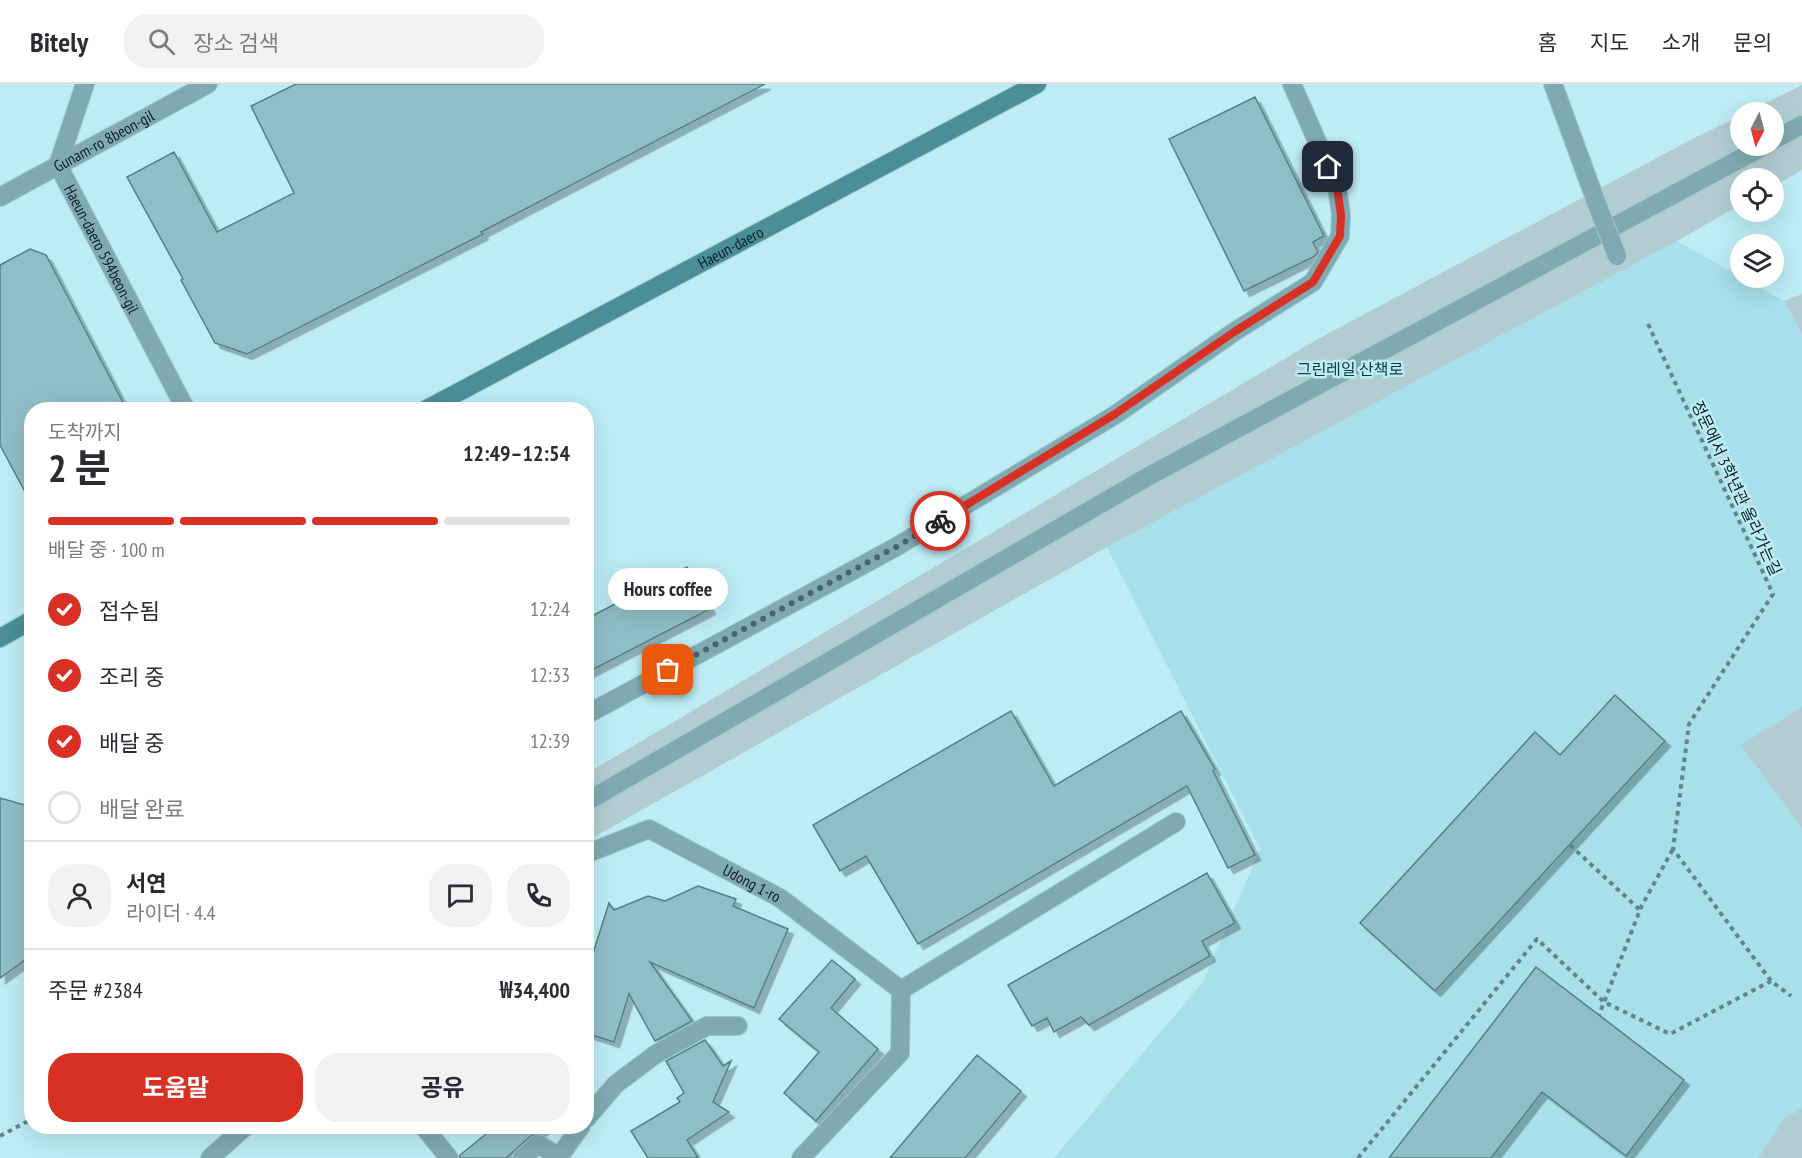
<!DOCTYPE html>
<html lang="ko">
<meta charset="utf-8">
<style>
:root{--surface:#fff;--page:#f2f2f3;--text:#2b2b33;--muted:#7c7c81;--line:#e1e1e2;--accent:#d93025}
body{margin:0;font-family:"PT Sans Narrow","Noto Sans KR",sans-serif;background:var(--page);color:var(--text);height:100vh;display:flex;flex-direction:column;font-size:22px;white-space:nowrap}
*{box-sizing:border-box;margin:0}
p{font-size:20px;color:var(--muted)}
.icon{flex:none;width:33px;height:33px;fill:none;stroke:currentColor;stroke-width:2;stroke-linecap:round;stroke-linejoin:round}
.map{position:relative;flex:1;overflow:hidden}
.details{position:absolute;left:24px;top:318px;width:570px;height:732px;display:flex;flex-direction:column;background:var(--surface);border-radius:24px;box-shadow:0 6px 24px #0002}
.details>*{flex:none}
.needle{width:39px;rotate:186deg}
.fabs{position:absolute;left:1730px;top:18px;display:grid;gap:12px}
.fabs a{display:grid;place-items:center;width:54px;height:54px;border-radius:50%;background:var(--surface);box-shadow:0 6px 24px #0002;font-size:30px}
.pin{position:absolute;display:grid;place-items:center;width:51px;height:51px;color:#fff;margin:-26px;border-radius:12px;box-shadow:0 3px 9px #0006}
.courier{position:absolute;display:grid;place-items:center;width:60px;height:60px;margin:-30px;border:4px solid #d93025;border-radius:50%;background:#fff;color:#222;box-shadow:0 2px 8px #0007}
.bubble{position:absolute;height:42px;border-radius:21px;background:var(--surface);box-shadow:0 6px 24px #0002;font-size:20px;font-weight:700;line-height:42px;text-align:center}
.summary em{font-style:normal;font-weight:700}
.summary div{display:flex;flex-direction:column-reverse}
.summary{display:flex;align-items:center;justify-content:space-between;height:102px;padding:0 24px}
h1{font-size:39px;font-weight:700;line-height:45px}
.bar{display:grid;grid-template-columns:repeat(4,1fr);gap:9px 6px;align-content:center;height:72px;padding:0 24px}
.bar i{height:8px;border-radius:4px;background:var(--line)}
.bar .on{background:var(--accent)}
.bar p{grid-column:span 4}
.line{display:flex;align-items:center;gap:15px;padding:0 24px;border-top:2px solid var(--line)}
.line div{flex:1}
.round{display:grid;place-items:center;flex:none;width:63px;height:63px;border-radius:24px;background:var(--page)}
ol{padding:0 24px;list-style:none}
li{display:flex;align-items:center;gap:18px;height:66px}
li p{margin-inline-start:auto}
li .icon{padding:6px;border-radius:50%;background:var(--accent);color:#fff;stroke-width:4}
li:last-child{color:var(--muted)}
li i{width:33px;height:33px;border:3px solid var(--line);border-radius:50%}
.action{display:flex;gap:12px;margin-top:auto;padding:12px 24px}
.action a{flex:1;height:69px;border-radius:24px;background:var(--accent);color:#fff;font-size:24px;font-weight:700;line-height:69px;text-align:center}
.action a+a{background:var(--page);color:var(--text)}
header{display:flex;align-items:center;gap:36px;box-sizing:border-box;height:84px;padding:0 30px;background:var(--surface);border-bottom:2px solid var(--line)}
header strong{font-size:28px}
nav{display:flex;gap:33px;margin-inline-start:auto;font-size:21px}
.search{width:420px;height:54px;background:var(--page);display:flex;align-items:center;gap:15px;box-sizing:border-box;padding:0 21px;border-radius:24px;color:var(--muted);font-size:22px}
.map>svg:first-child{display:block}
</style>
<header>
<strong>Bitely</strong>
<div class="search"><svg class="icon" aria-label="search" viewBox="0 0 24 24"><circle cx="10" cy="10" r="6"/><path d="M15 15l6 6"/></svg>장소 검색</div>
<nav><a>홈</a><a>지도</a><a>소개</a><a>문의</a></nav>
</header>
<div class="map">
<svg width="1802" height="1074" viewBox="0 0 1802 1074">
<defs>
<filter id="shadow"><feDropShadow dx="5.5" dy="5.5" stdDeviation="0" flood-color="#0004"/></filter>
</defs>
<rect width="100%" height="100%" fill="#bdecf5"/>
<!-- built -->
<path fill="#a7dfea" d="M1677 157 1784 217 1802 250V1024L1784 1035 1758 1074H1054L1203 898 1260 765 1107 463Z"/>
<!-- green -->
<path fill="#b2cdd2" d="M1802 1V86L1773 103V94H1740V121L1677 157 1107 463 587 757 586 690 1318 255 1694 54 1740 32V62H1773V28H1747Z
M1802 210V250L1784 217Z
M1802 623V744L1741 661Z
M1802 1024V1074H1758L1784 1035Z"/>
<!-- building -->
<path fill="#90bec7" stroke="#548088" stroke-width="1.5" filter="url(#shadow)" d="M296 0H765L481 148 483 150 247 270 215 259 181 196 183 195 127 93 174 68 217 148 294 109 251 22Z
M1255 13 1324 152 1313 158 1318 168 1315 172 1244 207 1169 55Z
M30 165 46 171 127 326H32V421L0 361V181Z
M687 483 710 525 586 589V535Z
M1615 611 1665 657 1435 907 1360 839 1535 648 1560 671Z
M1011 627 1054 702 1181 627 1215 685 1213 687 1255 771 1228 784 1187 702 918 860 866 772 840 787 813 741Z
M0 714 32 723V871L0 894Z
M1207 789 1235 839 1202 857 1210 872 1089 941 1081 933 1054 948 1047 934 1032 942 1008 901Z
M698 802 736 815 733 822 788 845 754 924 650 878 692 937 655 957 629 910 614 958 586 949V891L609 819 614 826 648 812 665 817Z
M832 876 855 895 831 924 878 965 816 1037 784 1009 819 968 779 935Z
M1536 883 1684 996 1626 1072 1542 1008 1491 1074H1389Z
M705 956 723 982 731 977 713 1018 729 1028 687 1056 698 1074H648L631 1047 680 1018 677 1014 684 1009 666 977Z
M977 971 1021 1007 965 1074H890Z
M496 1042H546L538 1049 531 1052 506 1074H460V1071Z"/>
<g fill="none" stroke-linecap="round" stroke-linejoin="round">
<defs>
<g id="service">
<path id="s1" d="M586 770 649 745 780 814 901 906"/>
<path d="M901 906 1176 738"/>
<path d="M586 1035 616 1000 656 970 707 942H738"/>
<path d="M423 1042 449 1074"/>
<path d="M522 1074 538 1060 559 1073 581 1042"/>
<path d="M801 1074 900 969 901 906"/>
</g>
<path id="pedestrian" d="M1773 56 1802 41
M586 718 1149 392 1764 62"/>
<g id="minor">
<path id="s2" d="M85 0 58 81 186 326"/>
<path d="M1553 0 1595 115"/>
<path id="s3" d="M0 113 208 0"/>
<path d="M586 631 896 463 1115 331 1234 248 1313 198 1340 152 1341 131 1337 103 1292 0"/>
</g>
<path id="tertiary" d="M210 1074 246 1042"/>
<g id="secondary">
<path id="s4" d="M425 326 1037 0"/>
<path d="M0 554 32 536"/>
</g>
</defs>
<!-- service casing -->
<use href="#service" stroke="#9dc7cf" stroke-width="20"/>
<!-- pedestrian casing -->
<use href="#pedestrian" stroke="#9dc7cf" stroke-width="20"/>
<!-- minor casing -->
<use href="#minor" stroke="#9dc7cf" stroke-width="20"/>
<!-- tertiary casing -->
<use href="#tertiary" stroke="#9dc7cf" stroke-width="20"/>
<!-- secondary casing -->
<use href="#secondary" stroke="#9dc7cf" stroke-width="20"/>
<!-- path -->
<path stroke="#64848b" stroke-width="4" stroke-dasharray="4.5 4.5" stroke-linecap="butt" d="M1648 240 1773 510 1689 640 1673 765 1771 897 1791 912
M1570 761 1640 826 1599 931
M1640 825 1673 765
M0 1052 32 1035
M1358 1074 1537 855 1604 918 1670 950 1771 897"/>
<!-- service -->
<use href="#service" stroke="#80aab2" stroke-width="18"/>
<!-- pedestrian -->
<use href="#pedestrian" stroke="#80aab2" stroke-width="18"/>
<!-- minor -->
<use href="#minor" stroke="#80aab2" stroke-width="18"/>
<!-- tertiary -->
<use href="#tertiary" stroke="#80aab2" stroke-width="18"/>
<!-- secondary -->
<use href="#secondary" stroke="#4b8e9a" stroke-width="18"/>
<defs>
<path id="minor-bridge" d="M1595 115 1617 172"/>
</defs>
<!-- minor-bridge casing -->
<use href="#minor-bridge" stroke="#9dc7cf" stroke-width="20" stroke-linecap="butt"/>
<!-- minor-bridge -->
<use href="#minor-bridge" stroke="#80aab2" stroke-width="18"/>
</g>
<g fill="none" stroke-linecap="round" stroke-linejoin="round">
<!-- done -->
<path stroke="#4a666c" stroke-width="6" stroke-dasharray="0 10.8" d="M668 586 896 463 940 437"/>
<!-- route -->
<path stroke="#d93025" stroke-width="8" d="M940 437 1115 330 1234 248 1313 198 1340 152 1341 131 1337 103 1328 83"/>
</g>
<g text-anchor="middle" stroke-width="5" stroke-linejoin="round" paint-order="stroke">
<!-- street labels -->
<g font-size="16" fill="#0c1e22" stroke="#bdecf5">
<text dy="6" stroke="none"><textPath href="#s3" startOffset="118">Gunam-ro 8beon-gil</textPath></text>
<text dy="6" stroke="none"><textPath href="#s4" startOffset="346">Haeun-daero</textPath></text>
<text dy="6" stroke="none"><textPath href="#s2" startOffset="180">Haeun-daero 594beon-gil</textPath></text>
<text transform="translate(1737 404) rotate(65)" y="6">정문에서 3학년관 올라가는길</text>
<text dy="6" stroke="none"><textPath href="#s1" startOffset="184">Udong 1-ro</textPath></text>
</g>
<!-- park labels -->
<g font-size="16" fill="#12383f" stroke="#bdecf5">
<text x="1350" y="291">그린레일 산책로</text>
</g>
</g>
</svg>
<div class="fabs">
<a><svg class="needle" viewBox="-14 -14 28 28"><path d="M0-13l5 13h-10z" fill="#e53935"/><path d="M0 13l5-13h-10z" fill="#7c7c81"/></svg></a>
<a><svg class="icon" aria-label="locate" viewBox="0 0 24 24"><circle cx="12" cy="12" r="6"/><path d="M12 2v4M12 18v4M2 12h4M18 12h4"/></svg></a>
<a><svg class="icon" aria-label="layers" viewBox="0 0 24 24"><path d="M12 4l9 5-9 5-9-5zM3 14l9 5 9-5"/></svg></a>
</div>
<div class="pin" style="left:668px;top:586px;background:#ea580c"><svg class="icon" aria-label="bag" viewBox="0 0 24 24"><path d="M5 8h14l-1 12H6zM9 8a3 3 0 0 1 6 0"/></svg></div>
<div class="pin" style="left:1328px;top:83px;background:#1f2937"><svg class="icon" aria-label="home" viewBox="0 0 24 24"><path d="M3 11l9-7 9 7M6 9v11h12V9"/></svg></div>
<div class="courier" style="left:940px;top:437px"><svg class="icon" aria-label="bike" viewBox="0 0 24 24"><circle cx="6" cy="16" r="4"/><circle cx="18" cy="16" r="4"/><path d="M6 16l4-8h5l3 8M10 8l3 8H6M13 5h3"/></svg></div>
<div class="bubble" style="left:608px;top:484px;width:120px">Hours coffee</div>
<section class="details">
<div class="summary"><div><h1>2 분</h1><p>도착까지</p></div><em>12:49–12:54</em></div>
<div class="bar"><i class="on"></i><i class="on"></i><i class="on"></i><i></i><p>배달 중 · 100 m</p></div>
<ol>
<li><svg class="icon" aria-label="check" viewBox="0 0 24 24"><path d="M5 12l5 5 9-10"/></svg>접수됨<p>12:24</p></li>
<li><svg class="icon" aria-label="check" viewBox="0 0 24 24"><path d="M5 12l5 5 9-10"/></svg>조리 중<p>12:33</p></li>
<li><svg class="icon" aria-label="check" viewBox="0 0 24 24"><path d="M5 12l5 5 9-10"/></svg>배달 중<p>12:39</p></li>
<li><i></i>배달 완료</li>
</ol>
<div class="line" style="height:108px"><a class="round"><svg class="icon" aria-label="person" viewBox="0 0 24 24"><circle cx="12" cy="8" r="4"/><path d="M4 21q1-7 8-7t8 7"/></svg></a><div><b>서연</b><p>라이더 · 4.4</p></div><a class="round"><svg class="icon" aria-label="chat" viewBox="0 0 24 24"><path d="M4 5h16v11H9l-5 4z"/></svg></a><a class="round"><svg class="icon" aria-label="phone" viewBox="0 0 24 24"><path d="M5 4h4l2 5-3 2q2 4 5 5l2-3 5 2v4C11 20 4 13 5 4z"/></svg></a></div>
<div class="line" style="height:78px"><div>주문 #2384</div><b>₩34,400</b></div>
<div class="action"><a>도움말</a><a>공유</a></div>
</section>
</div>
